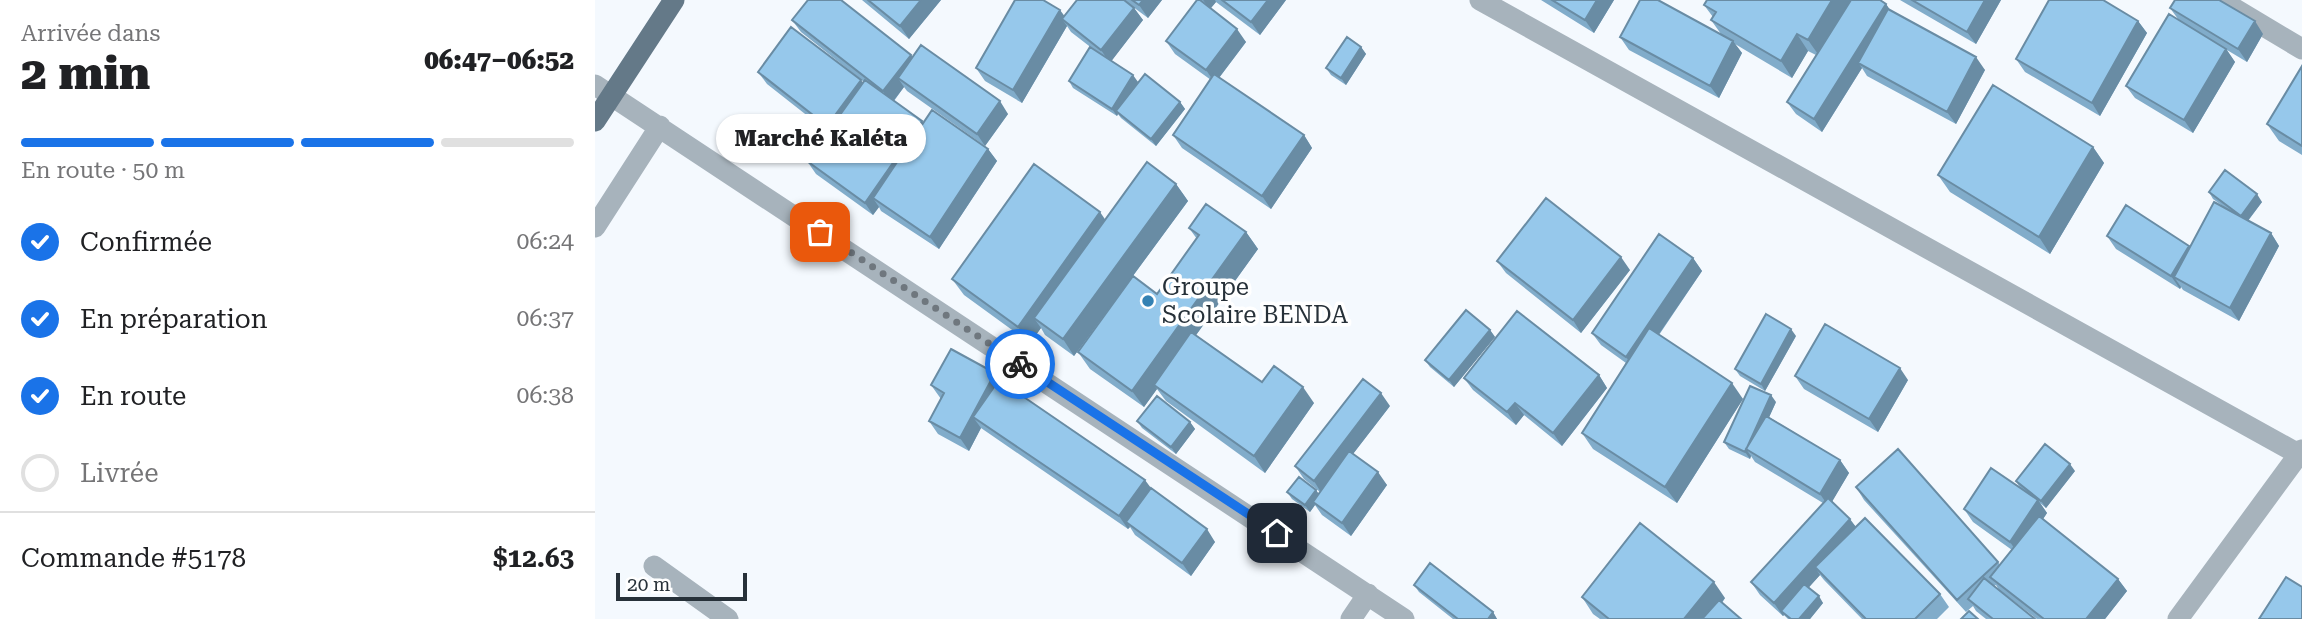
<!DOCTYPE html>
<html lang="fr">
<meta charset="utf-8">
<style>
:root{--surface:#fff;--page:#f2f2f2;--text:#202124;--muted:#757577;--line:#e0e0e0;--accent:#1a73e8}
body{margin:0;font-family:"Roboto Serif",serif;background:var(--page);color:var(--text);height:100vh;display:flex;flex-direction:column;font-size:26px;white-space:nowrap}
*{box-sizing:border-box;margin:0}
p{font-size:23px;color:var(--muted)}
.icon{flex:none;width:38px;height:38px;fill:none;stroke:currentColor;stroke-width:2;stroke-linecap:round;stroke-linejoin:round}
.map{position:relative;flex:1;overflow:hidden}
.side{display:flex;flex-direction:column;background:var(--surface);width:595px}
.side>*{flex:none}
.scale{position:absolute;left:21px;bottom:18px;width:131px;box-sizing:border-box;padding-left:7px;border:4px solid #273139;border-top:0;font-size:19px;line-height:24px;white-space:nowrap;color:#273139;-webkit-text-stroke:5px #fff;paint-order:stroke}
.pin{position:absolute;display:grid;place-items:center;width:60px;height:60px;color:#fff;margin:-30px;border-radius:14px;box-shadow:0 4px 10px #0006}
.courier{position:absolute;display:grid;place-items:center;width:70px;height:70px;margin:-35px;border:5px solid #1a73e8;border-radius:50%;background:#fff;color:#222;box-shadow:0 2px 9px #0007}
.bubble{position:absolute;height:49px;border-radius:24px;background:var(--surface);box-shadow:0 2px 5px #0004;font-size:23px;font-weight:800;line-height:49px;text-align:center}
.head em{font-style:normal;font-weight:800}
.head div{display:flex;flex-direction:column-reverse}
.head{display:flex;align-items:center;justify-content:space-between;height:119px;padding:0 21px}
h1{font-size:46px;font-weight:800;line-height:52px}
.bar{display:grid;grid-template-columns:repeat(4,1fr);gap:10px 7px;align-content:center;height:84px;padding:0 21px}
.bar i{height:9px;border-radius:5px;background:var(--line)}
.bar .current{background:var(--accent)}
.bar p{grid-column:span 4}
.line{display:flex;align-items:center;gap:18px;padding:0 21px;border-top:2px solid var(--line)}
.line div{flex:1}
ol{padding:0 21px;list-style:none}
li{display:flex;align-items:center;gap:21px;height:77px}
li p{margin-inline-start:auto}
li .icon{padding:7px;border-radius:50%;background:var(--accent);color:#fff;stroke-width:4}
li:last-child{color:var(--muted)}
li i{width:38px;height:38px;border:4px solid var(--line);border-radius:50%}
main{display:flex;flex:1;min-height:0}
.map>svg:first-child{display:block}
</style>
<main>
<section class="side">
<div class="head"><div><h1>2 min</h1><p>Arrivée dans</p></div><em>06:47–06:52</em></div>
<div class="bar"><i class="current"></i><i class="current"></i><i class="current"></i><i></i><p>En route · 50 m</p></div>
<ol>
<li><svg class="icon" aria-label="check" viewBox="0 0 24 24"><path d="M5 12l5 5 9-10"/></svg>Confirmée<p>06:24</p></li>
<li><svg class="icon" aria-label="check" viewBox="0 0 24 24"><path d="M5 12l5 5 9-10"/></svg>En préparation<p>06:37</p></li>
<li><svg class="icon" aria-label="check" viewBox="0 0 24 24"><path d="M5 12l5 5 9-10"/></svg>En route<p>06:38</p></li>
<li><i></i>Livrée</li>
</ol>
<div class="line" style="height:91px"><div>Commande #5178</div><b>$12.63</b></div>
</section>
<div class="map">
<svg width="1707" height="619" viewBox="0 0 1707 619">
<rect width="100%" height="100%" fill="#f4f9fe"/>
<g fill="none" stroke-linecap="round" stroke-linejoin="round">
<!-- minor -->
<path stroke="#a7b3bc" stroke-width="21" d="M885 0 1707 456
M1625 0 1707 49
M0 85 809 619
M0 227 65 126
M59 566 133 619
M756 619 773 594
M1583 619 1707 450"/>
<!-- major -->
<path stroke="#647988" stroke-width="21" d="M0 121 79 0"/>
</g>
<!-- wall -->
<path fill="#81acca" d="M267 0H346L314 39Z
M482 0H567L553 18 530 1 539 8 548 20 516 61 543 82 540 87 585 102 590 109 561 146 526 118 523 114 522 116 478 88 474 81 498 49 476 32 472 26 427 103 390 81 381 68 469 16Z
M602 0H691L665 35 621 2 616 8 651 42 624 78 709 135 717 148 676 209 587 148 578 135 616 80 580 54 571 41Z
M946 0H1019L999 33Z
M1305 0H1406L1381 44Z
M1291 4 1295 10 1390 70 1361 124 1272 76 1267 68 1227 132 1201 114 1192 102 1221 55 1213 51 1197 78 1140 44 1147 53 1124 98 1034 50 1025 37 1126 34 1116 20 1118 17 1109 5Z
M1575 8 1668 34 1652 62 1632 50 1640 62 1598 133 1540 98 1531 86 1583 19Z
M197 20 316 55 318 57 413 114 390 146 312 91 309 87 299 101 328 123 393 149 402 161 344 249 286 211 284 207 278 215 221 174 212 161 233 132 172 84 163 72 268 83 269 82 206 32Z
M1543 21 1552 33 1505 116 1430 72 1421 59Z
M766 47 771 54 751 85 736 75 731 68Z
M1707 66V155L1684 141 1672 124Z
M1498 147 1509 163 1455 254 1355 192 1343 175Z
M581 184 593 201 479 356 450 335 446 328 435 343 369 295 357 279 510 219Z
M1614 192 1667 202 1653 221 1676 233 1684 246 1644 321 1588 290 1586 287 1585 289 1521 249 1512 236 1594 246 1595 247 1633 210 1618 199Z
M594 228 651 232 663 249 601 335 667 382 719 403 670 473 571 401 562 389 549 407 495 369 483 352 562 294 602 239Z
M1098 258 1107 271 1064 335 1148 399 1082 503 998 449 987 433 1031 363 1006 345 997 333Z
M902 261 1035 270 986 333 911 273Z
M895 330 900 337 859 387 835 367 830 360Z
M1201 336 1170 391 1145 376 1140 369Z
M400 373 406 382 556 488 620 542 596 576 540 535 535 527 533 529 386 428 374 451 343 434 334 421 346 399 336 385Z
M1004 375 1012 388 967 446 929 415 921 425 878 390 869 378Z
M1200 376 1313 380 1283 432 1209 389Z
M1181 402 1174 417 1245 460 1254 473 1237 501 1261 527 1345 594 1354 607 1342 619H1267L1229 580 1225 575 1213 588 1228 603 1215 619H1193L1189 615 1188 616 1165 595 1156 582 1228 503 1160 462 1156 456 1155 459 1134 449 1129 442Z
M795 406 758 454 792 485 756 536 727 515 720 505 715 512 697 499 692 492 721 490 723 494 725 492 709 479 700 466Z
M542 421 595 422 600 429 581 454 547 428Z
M1480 471 1451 508 1445 503 1452 513 1448 519 1523 579 1532 591 1510 619H1442L1404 590 1401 585 1399 586 1440 619H1391L1381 611 1378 606 1371 612 1269 500 1261 487 1403 562 1405 565 1417 550 1378 522 1369 509 1425 488 1421 481Z
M819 585 898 612 902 619H858L824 592Z
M987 597 1130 598 1127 603 1146 619H1005L998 614Z"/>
<!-- shaded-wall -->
<path fill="#698ca4" d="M326 0H346L314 39 305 26Z
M548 0H567L553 18 544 5Z
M608 0H620L621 2 615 9Z
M673 0H691L665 35 656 22Z
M1002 0H1019L999 33 990 20Z
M1237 0H1256L1225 57 1213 40Z
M1390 0H1406L1381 44 1372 32Z
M1291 4 1299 16 1263 63 1267 68 1227 132 1219 119Z
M539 8 548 20 515 63 506 50Z
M465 10 474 22 467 19 472 26 427 103 418 90Z
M1543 21 1552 33 1505 116 1497 103Z
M1660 21 1668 34 1652 62 1643 49Z
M642 29 651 42 620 83 611 70Z
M1202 34 1213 51 1197 78 1186 61Z
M1138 41 1147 53 1124 98 1115 86Z
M766 47 771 54 751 85 746 78Z
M1631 49 1640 62 1598 133 1589 120Z
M316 55 325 68 303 78 309 87 296 104 288 91Z
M1381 57 1390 70 1361 124 1352 112Z
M538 75 543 82 524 113 521 111 523 114 522 116 517 109Z
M266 80 275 93 241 138 232 126Z
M405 101 413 114 390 146 382 134Z
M585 102 590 109 561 146 556 139Z
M327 121 336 134 278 198 284 207 278 215 270 203Z
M709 135 717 148 676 209 667 196Z
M1498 147 1509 163 1455 254 1444 237Z
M393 149 402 161 344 249 335 237Z
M581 184 593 201 479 356 468 339Z
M1662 194 1667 202 1651 223 1646 216Z
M505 212 516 228 439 318 446 328 435 343 423 327Z
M651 232 663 249 563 388 559 385 562 389 549 407 537 391Z
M1676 233 1684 246 1644 321 1635 308Z
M1594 246 1603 258 1579 277 1586 287 1585 289 1576 276Z
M1026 257 1035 270 986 333 978 320Z
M1098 258 1107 271 1040 369 1031 357Z
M1196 329 1201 336 1170 391 1166 384Z
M895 330 900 337 859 387 854 380Z
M1305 368 1313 380 1283 432 1274 419Z
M400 373 409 386 378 417 386 428 374 451 365 438Z
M1004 375 1012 388 967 446 958 433Z
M1137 383 1148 399 1082 503 1070 487Z
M708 387 719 403 670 473 659 456Z
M786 393 795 406 727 494 719 481Z
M1176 395 1181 402 1158 453 1151 449Z
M920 403 929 415 921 425 912 412Z
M595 422 600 429 581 454 576 447Z
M1151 449 1156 456 1155 459 1150 452Z
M1245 460 1254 473 1234 507 1225 494Z
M1475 464 1480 471 1451 508 1446 501Z
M783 472 792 485 756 536 747 523Z
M550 480 559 492 531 522 535 527 533 529 524 516Z
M721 490 726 497 718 502 720 505 715 512 710 505Z
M1443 500 1452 513 1424 555 1415 542Z
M1255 519 1264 531 1220 567 1225 575 1190 614 1186 611 1189 615 1188 616 1179 603Z
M612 529 620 542 596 576 587 563Z
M1523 579 1532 591 1510 619H1491Z
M1119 582 1130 598 1114 619H1089Z
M1224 596 1228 603 1215 619H1204Z
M898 612 902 619H893Z"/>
<!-- building -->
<path fill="#96c8eb" stroke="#698ca4" stroke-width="2" d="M213 0H246L316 55 288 91 197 20Z
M273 0H326L305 26Z
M420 0H448L465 10 418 90 381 68Z
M482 0H529L539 8 506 50 467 19Z
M537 0H548L544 5Z
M602 0H605L642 29 611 70 571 41Z
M627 0H673L656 22Z
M957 0H1002L990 20Z
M1045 0H1063L1138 41 1115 86 1025 37Z
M1112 0H1237L1213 40 1202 34 1186 61 1116 20 1121 12 1109 5Z
M1256 0H1285L1291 4 1219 119 1192 102Z
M1317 0H1390L1372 32Z
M1454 0H1508L1543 21 1497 103 1421 59Z
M1580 0H1624L1660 21 1643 49 1575 8Z
M1293 9 1381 57 1352 112 1263 63Z
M1574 14 1631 49 1589 120 1531 86Z
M196 27 266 80 232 126 163 72Z
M752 37 766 47 746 78 731 68Z
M326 45 405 101 382 134 303 78Z
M495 47 538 75 517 109 474 81Z
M1707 66V146L1672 124Z
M550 74 585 102 556 139 521 111Z
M619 74 709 135 667 196 578 135Z
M270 80 327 121 270 203 212 161Z
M1398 85 1498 147 1444 237 1343 175Z
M337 110 393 149 335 237 278 198Z
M552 162 581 184 468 339 439 318Z
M439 164 505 212 423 327 357 279Z
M1630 170 1662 194 1646 216 1614 192Z
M951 198 1026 257 978 320 902 261Z
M1619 202 1676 233 1635 308 1579 277Z
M611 204 651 232 537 391 483 352 538 276 562 294 604 235 594 228Z
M1531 205 1594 246 1576 276 1512 236Z
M1064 234 1098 258 1031 357 997 333Z
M871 310 895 330 854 380 830 360Z
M922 311 1004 375 958 433 920 403 912 412 869 378Z
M1171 314 1196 329 1166 384 1140 369Z
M1230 324 1305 368 1274 419 1200 376Z
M1054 328 1137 383 1070 487 987 433Z
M596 332 667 382 679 366 708 387 659 456 559 385Z
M356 349 400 373 365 438 334 421 349 393 336 385Z
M768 379 786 393 719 481 700 466Z
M404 380 550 480 524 516 378 417Z
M1155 386 1176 395 1150 452 1129 442Z
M562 396 595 422 576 447 542 421Z
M1171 416 1245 460 1225 494 1151 449Z
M1450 444 1475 464 1446 501 1421 481Z
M1303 449 1403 562 1362 600 1261 487Z
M754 451 783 472 747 523 718 502Z
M1396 468 1443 500 1415 542 1369 509Z
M704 477 721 490 710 505 692 492Z
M556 488 612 529 587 563 531 522Z
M1233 498 1255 519 1179 603 1156 582Z
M1444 516 1523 579 1491 619H1449L1395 577Z
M1270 518 1345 594 1320 619H1271L1220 567Z
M1045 523 1119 582 1089 619H1014L987 597Z
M835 563 898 612 893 619H863L819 585Z
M1691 577 1707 587V619H1664Z
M1389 578 1440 619H1398L1373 599Z
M1209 584 1224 596 1204 619H1196L1186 611Z
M1124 600 1146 619H1107Z
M1374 611 1383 619H1366Z"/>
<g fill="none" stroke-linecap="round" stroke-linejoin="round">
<!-- done -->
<path stroke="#6f777e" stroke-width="7" stroke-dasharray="0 12.6" d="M225 232 425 364"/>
<!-- route -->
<path stroke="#1a73e8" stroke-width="9" d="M425 364 682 533"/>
</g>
<!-- markers -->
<circle fill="#3482b4" stroke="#fff" stroke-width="2.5" cx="553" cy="301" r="7"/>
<g text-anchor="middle" stroke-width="7" stroke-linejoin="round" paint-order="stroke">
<!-- poi labels -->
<g font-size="24" fill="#273139" stroke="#fff" text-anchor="start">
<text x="567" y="295">Groupe<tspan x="567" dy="28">Scolaire BENDA</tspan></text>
</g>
</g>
</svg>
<div class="scale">20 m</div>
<div class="pin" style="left:225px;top:232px;background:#ea580c"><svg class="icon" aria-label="bag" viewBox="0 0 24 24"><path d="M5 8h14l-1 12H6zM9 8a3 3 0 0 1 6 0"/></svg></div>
<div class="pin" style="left:682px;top:533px;background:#1f2937"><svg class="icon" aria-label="home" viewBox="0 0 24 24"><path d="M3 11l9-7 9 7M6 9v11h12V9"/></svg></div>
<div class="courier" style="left:425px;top:364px"><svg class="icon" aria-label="bike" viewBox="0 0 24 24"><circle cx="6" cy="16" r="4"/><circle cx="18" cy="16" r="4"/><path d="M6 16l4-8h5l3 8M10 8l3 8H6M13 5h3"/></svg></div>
<div class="bubble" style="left:121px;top:114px;width:210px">Marché Kaléta</div>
</div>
</main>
